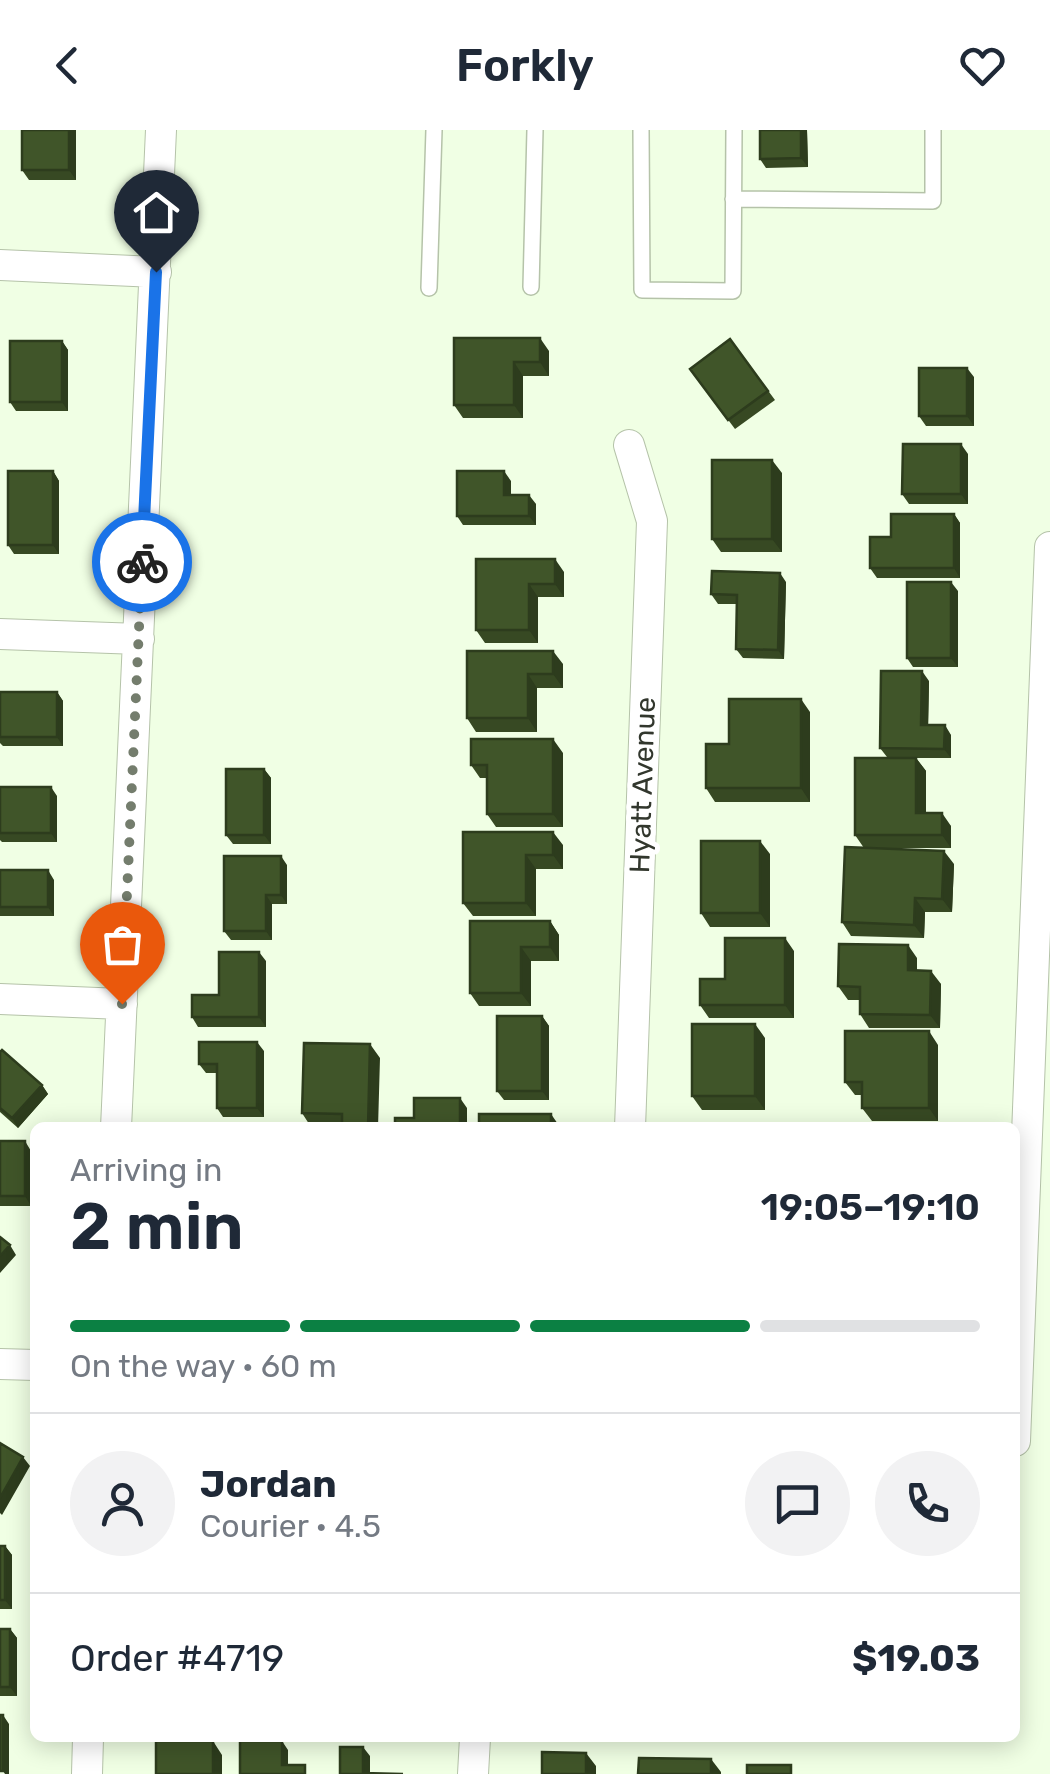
<!DOCTYPE html>
<meta charset="utf-8">
<style>
:root{--surface:#fff;--page:#f2f2f3;--text:#1f2937;--muted:#747a83;--line:#e0e1e3;--accent:#0b8043}
body{margin:0;font-family:Rubik,sans-serif;background:var(--page);color:var(--text);height:100vh;display:flex;flex-direction:column;font-size:38px;white-space:nowrap}
*{box-sizing:border-box;margin:0}
p{font-size:32px;color:var(--muted)}
.icon{flex:none;width:55px;height:55px;fill:none;stroke:currentColor;stroke-width:2;stroke-linecap:round;stroke-linejoin:round}
.map{position:relative;flex:1;overflow:hidden}
.sheet{position:absolute;left:30px;top:992px;width:990px;height:620px;display:flex;flex-direction:column;background:var(--surface);border-radius:15px;box-shadow:0 5px 25px #0003}
.sheet>*{flex:none}
.pin{position:absolute;display:grid;place-items:center;width:85px;height:85px;color:#fff;margin:-102px -42px;border-radius:50% 50% 50% 0;rotate:-45deg;box-shadow:0 0 10px #0007}
.pin .icon{rotate:45deg}
.courier{position:absolute;display:grid;place-items:center;width:100px;height:100px;margin:-50px;border:8px solid #1a73e8;border-radius:50%;background:#fff;color:#222;box-shadow:0 2px 12px #0007}
.headline em{font-style:normal;font-weight:600}
.headline div{display:flex;flex-direction:column-reverse}
.headline{display:flex;align-items:center;justify-content:space-between;height:170px;padding:0 40px}
h1{font-size:65px;font-weight:600;line-height:75px}
.bar{display:grid;grid-template-columns:repeat(4,1fr);gap:15px 10px;align-content:center;height:120px;padding:0 40px}
.bar i{height:12px;border-radius:8px;background:var(--line)}
.bar .active{background:var(--accent)}
.bar p{grid-column:span 4}
.line{display:flex;align-items:center;gap:25px;padding:0 40px;border-top:2px solid var(--line)}
.line div{flex:1}
.round{display:grid;place-items:center;flex:none;width:105px;height:105px;border-radius:52px;background:var(--page)}
header{display:flex;justify-content:space-between;align-items:center;height:130px;padding:0 40px;background:var(--surface);font-size:45px;font-weight:600}
.map>svg:first-child{display:block}
</style>
<header><svg class="icon" aria-label="back" viewBox="0 0 24 24"><path d="M15 5l-7 7 7 7"/></svg>Forkly<svg class="icon" aria-label="heart" viewBox="0 0 24 24"><path d="M12 20l-8-8c-3-5 5-10 8-4 3-6 11-1 8 4z"/></svg></header>
<div class="map">
<svg width="1050" height="1644" viewBox="0 0 1050 1644">
<rect width="100%" height="100%" fill="#f0ffe4"/>
<g fill="none" stroke-linecap="round" stroke-linejoin="round">
<defs>
<path id="lane" d="M641 0 642 160 733 161 734 0
M733 69 933 71V0
M531 157 535 0
M429 158 434 0"/>
<path id="street" d="M0 135 156 142
M629 315 652 391 630 998
M0 504 139 509
M0 869 122 874
M116 998 161 0
M0 1234 35 1235
M1015 1311 1050 417
M87 1644 88 1608
M473 1644 475 1608"/>
</defs>
<!-- lane casing -->
<use href="#lane" stroke="#b5c3a9" stroke-width="18"/>
<!-- street casing -->
<use href="#street" stroke="#b5c3a9" stroke-width="32"/>
<!-- lane -->
<use href="#lane" stroke="#fff" stroke-width="15"/>
<!-- street -->
<use href="#street" stroke="#fff" stroke-width="30"/>
</g>
<!-- wall -->
<path fill="#374923" d="M76 0V50H29L22 40Z
M760 0H807L808 37 766 38 760 29Z
M454 208 549 221V246H523V288H463L454 275Z
M730 209 775 270 735 299 690 239Z
M62 211 68 220V281H16L10 272Z
M974 247V296H926L919 286Z
M968 324V374H909L902 364Z
M53 341 59 351V424H14L8 415Z
M782 343V422H721L712 409Z
M511 351V365L536 374V395H463L457 386Z
M954 384 960 393V448H877L870 438 891 407Z
M476 429 564 442V467H538V513H485L476 500Z
M786 452 784 529 743 528 736 519 737 474H718L711 464Z
M958 461V537H913L907 528Z
M467 521 563 534V558H537V602H476L467 588Z
M929 551 928 595 951 605V628H916L926 641V683L951 696V718H864L855 705 887 627 880 618Z
M0 562H57L63 571V616H3L0 613Z
M810 582V672H715L706 658 729 614Z
M563 623V697H496L487 684V648H480L471 635Z
M264 639 271 648V714H233L226 705Z
M0 657 57 666V712H2L0 710Z
M463 702 563 715V739H536V786H473L463 773Z
M770 724V797H710L701 783Z
M954 734 952 782H925L924 808 851 806 842 792Z
M287 735V774H272V810H231L224 801Z
M0 740 54 750V786H0Z
M550 791 559 805V831H531V876H479L470 863Z
M794 821V888H709L700 875 725 849Z
M917 828V840L941 854 940 898H869L860 884V870H848L838 856Z
M266 831V897H198L192 887Z
M542 886 549 896V970H504L497 961Z
M765 908V980H702L692 966Z
M938 915V991H872L862 978V965H855L845 952Z
M264 921V987H223L217 978V943H206L199 934Z
M0 922 42 955 48 964 18 998 0 982Z
M380 928 342 998 311 997 302 983Z
M0 1011 31 1021V1076H0Z
M0 1416H5L12 1425V1479H0Z
M0 1499H10L17 1508V1566H0Z"/>
<!-- shaded-wall -->
<path fill="#2d3c1d" d="M69 0H76V50L69 40Z
M801 0H807L808 37 801 28Z
M540 208 549 221V246L540 232Z
M62 211 68 220V281L62 272Z
M514 232 523 246V288L514 275Z
M967 238 974 247V296L967 286Z
M961 314 968 324V374L961 364Z
M772 330 782 343V422L772 409Z
M53 341 59 351V424L53 415Z
M504 341 511 351V374L504 365Z
M529 365 536 374V395L529 386Z
M954 384 960 393V448L954 438Z
M555 429 564 442V467L555 454Z
M780 443 786 452 784 529 778 520Z
M951 452 958 461V537L951 528Z
M529 454 538 467V513L529 500Z
M553 521 563 534V558L553 544Z
M922 541 929 551 928 605 921 595Z
M528 544 537 558V602L528 588Z
M57 562 63 571V616L57 607Z
M801 569 810 582V672L801 658Z
M945 595 951 605V628L944 619Z
M553 609 563 623V697L553 684Z
M916 628 926 641V696L916 683Z
M264 639 271 648V714L264 705Z
M51 657 57 666V712L51 703Z
M942 683 951 696V718L942 705Z
M553 702 563 715V739L553 725Z
M760 711 770 724V797L760 783Z
M944 721 954 734 952 782 942 769Z
M526 725 536 739V786L526 773Z
M281 726 287 735V774L281 765Z
M48 740 54 750V786L48 777Z
M266 765 272 774V810L266 801Z
M915 768 925 782 924 808 914 795Z
M550 791 559 805V831L550 817Z
M785 808 794 821V888L785 875Z
M908 815 917 828V854L908 840Z
M521 817 531 831V876L521 863Z
M259 822 266 831V897L259 887Z
M931 841 941 854 940 898 930 885Z
M542 886 549 896V970L542 961Z
M755 894 765 908V980L755 966Z
M929 901 938 915V991L929 978Z
M257 912 264 921V987L257 978Z
M370 914 380 928 378 998H368Z
M42 955 48 964 18 998 12 988Z
M460 968 467 978V998H460Z
M551 984 560 997V998H551Z
M25 1011 31 1021V1076L25 1066Z
M10 1115 16 1125 0 1143V1126Z
M23 1327 30 1336 2 1385 0 1383V1368Z
M5 1416 12 1425V1479L5 1470Z
M10 1499 17 1508V1566L10 1557Z
M3 1585 9 1594V1644H5L3 1641Z
M213 1611 222 1625V1644H213Z
M282 1611 288 1620V1644L282 1635Z
M363 1617 370 1626V1644H364Z
M586 1623 596 1636V1644H586Z
M711 1629 721 1642V1644H711Z"/>
<!-- building -->
<path fill="#405529" stroke="#2d3c1d" stroke-width="2.5" d="M22 0H69V40H22Z
M760 0H801V28L760 29Z
M454 208H540V232H514V275H454Z
M730 209 768 261 728 290 690 239Z
M10 211H62V272H10Z
M919 238H967V286H919Z
M903 314H961V364H902Z
M712 330H772V409H712Z
M8 341H53V415H8Z
M457 341H504V365H529V386H457Z
M891 384H954V438H870V407H891Z
M476 429H555V454H529V500H476Z
M712 441 780 443 778 520 736 519 737 465 711 464Z
M907 452H951V528H907Z
M467 521H553V544H528V588H467Z
M881 541H922L921 595H945L944 619 880 618Z
M0 562H57V607H0Z
M729 569H801V658H706V614H729Z
M471 609H553V684H487V635H471Z
M855 628H916V683H942V705H855Z
M226 639H264V705H226Z
M0 657H51V703H0Z
M463 702H553V725H526V773H463Z
M701 711H760V783H701Z
M845 717 944 721 942 769 915 768 914 795 842 792Z
M224 726H281V765H266V801H224Z
M0 740H48V777H0Z
M470 791H550V817H521V863H470Z
M725 808H785V875H700V849H725Z
M839 814 908 815V840L931 841 930 885 860 884V857L838 856Z
M219 822H259V887H192V865H219Z
M497 886H542V961H497Z
M692 894H755V966H692Z
M845 901H929V978H862V952H845Z
M199 912H257V978H217V934H199Z
M304 913 370 914 368 998H342V984L302 983Z
M2 920 42 955 12 988 0 978V922Z
M414 968H460V998H395V988H414Z
M479 984H551V998H479Z
M0 1011H25V1066H0Z
M0 1107 10 1115 0 1126Z
M0 1313 23 1327 0 1368Z
M0 1416H5V1470H0Z
M0 1499H10V1557H0Z
M0 1585H3V1641H0Z
M156 1611H213V1644H156Z
M240 1611H282V1635H305V1644H240Z
M340 1617H363V1643L403 1644H340Z
M542 1622 586 1623V1644H542Z
M639 1628 711 1629V1644H638Z
M747 1635H791V1644H747Z"/>
<g fill="none" stroke-linecap="round" stroke-linejoin="round">
<!-- done -->
<path stroke="#747d6d" stroke-width="10" stroke-dasharray="0 18" d="M122 874 142 432"/>
<!-- route -->
<path stroke="#1a73e8" stroke-width="12" d="M142 432 156 142"/>
</g>
<g text-anchor="middle" stroke-width="10" stroke-linejoin="round" paint-order="stroke">
<!-- street labels -->
<g font-size="28" fill="#32372d" stroke="#fff">
<text transform="translate(642 655) rotate(-88)" y="10">Hyatt Avenue</text>
</g>
</g>
</svg>
<div class="pin" style="left:122px;top:874px;background:#ea580c"><svg class="icon" aria-label="bag" viewBox="0 0 24 24"><path d="M5 8h14l-1 12H6zM9 8a3 3 0 0 1 6 0"/></svg></div>
<div class="pin" style="left:156px;top:142px;background:#1f2937"><svg class="icon" aria-label="home" viewBox="0 0 24 24"><path d="M3 11l9-7 9 7M6 9v11h12V9"/></svg></div>
<div class="courier" style="left:142px;top:432px"><svg class="icon" aria-label="bike" viewBox="0 0 24 24"><circle cx="6" cy="16" r="4"/><circle cx="18" cy="16" r="4"/><path d="M6 16l4-8h5l3 8M10 8l3 8H6M13 5h3"/></svg></div>
<section class="sheet">
<div class="headline"><div><h1>2 min</h1><p>Arriving in</p></div><em>19:05–19:10</em></div>
<div class="bar"><i class="active"></i><i class="active"></i><i class="active"></i><i></i><p>On the way · 60 m</p></div>
<div class="line" style="height:180px"><a class="round"><svg class="icon" aria-label="person" viewBox="0 0 24 24"><circle cx="12" cy="8" r="4"/><path d="M4 21q1-7 8-7t8 7"/></svg></a><div><b>Jordan</b><p>Courier · 4.5</p></div><a class="round"><svg class="icon" aria-label="chat" viewBox="0 0 24 24"><path d="M4 5h16v11H9l-5 4z"/></svg></a><a class="round"><svg class="icon" aria-label="phone" viewBox="0 0 24 24"><path d="M5 4h4l2 5-3 2q2 4 5 5l2-3 5 2v4C11 20 4 13 5 4z"/></svg></a></div>
<div class="line" style="height:130px"><div>Order #4719</div><b>$19.03</b></div>
</section>
</div>
